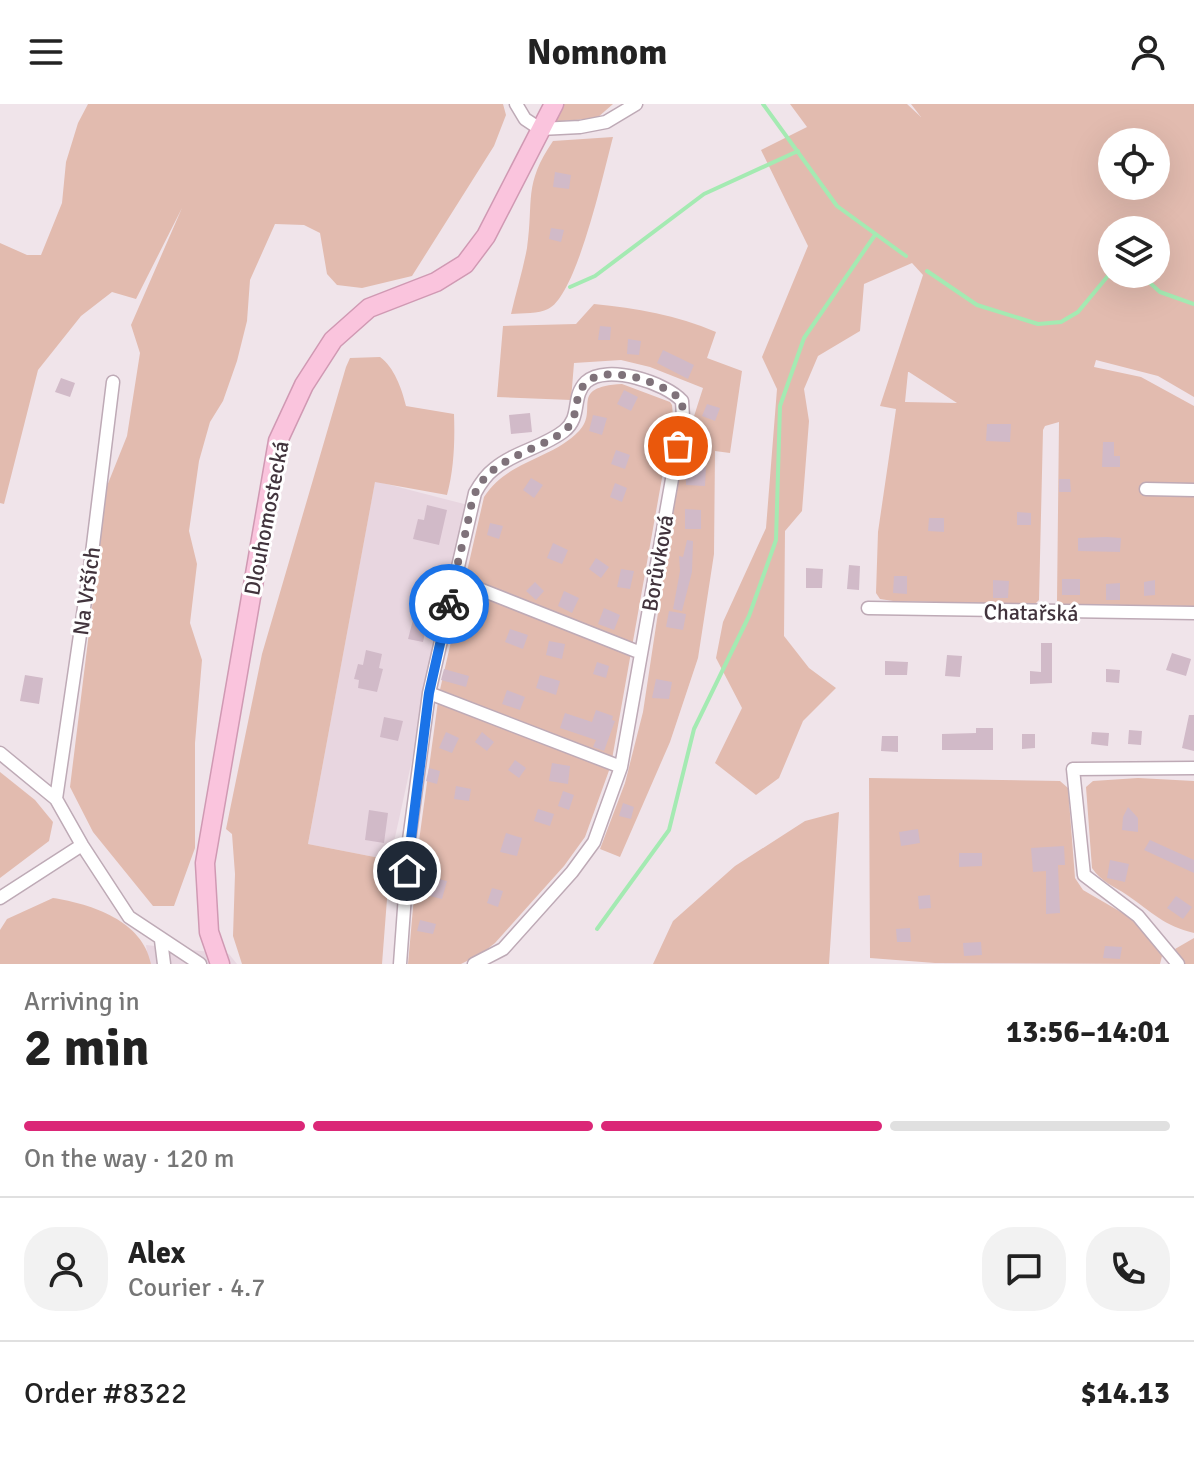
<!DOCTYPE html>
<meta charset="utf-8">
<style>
:root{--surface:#fff;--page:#f2f2f2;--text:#222;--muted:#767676;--line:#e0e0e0;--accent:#db2777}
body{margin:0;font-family:Signika,sans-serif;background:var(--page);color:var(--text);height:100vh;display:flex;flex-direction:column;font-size:30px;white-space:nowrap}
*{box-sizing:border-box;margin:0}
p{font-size:26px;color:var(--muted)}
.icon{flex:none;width:44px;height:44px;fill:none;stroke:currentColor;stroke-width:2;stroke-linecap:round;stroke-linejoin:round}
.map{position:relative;height:860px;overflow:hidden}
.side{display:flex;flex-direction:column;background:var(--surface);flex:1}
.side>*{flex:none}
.buttons{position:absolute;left:1098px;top:24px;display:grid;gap:16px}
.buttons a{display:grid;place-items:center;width:72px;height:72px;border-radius:50%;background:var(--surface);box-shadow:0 8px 32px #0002;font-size:40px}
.pin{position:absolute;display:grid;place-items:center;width:68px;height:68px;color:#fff;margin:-34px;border:4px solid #fff;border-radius:50%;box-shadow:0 2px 8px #0007}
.courier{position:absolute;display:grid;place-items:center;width:80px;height:80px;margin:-40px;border:6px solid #1a73e8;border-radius:50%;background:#fff;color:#222;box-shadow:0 2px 10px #0007}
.head em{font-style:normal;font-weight:700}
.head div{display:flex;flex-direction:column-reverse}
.head{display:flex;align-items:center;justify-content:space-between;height:136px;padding:0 24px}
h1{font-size:52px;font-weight:700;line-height:60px}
.bar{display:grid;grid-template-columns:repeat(4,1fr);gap:12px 8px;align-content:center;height:96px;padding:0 24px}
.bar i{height:10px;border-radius:6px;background:var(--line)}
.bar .selected{background:var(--accent)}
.bar p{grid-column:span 4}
.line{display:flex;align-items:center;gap:20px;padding:0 24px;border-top:2px solid var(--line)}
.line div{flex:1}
.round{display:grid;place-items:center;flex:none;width:84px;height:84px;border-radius:32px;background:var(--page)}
header{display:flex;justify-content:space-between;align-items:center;height:104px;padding:0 24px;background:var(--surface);font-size:36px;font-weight:700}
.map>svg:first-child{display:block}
</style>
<header><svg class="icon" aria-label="menu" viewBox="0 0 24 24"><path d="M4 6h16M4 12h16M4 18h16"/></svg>Nomnom<svg class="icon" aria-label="person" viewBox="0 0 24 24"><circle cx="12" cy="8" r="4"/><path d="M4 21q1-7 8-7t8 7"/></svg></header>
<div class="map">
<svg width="1194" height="860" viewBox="0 0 1194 860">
<rect width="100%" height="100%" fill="#f0e4ea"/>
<!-- residential -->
<path fill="#e8d6e0" d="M375 377 468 401 390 756 308 740Z
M146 841 229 850 237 860H149Z"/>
<!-- green -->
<path fill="#e2bbaf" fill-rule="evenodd" d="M88 0H503L506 11 494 42 412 172 362 184 337 181 327 170 320 129 304 121 275 120 250 176 247 217 237 257 223 297 210 318 199 357 189 427 197 460 190 519 202 556 195 639V744L174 802H153L93 728 70 683 107 382 127 332 140 249 131 221 182 104 136 195 112 188 81 212 38 266 4 400 0 399V139L27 151H41L62 99 66 58 78 19Z
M563 0H613L597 14 553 18Z
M790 0H907L921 13 911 0H1194V293L1158 272 1096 256 1094 263 1141 273 1194 302V502L1064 501 1057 497 1059 318 1045 322 1043 326 1039 496 1035 500 893 497 880 495 876 489 878 428 896 305 880 302 923 171 912 159 864 180 860 227 818 252 804 285 809 317 802 407 785 427 784 532 809 564 836 584 803 617 779 674 756 691 715 659 742 604 716 554 723 518 766 424 777 285 762 253 808 142 761 46 807 23ZM1112 38H1156V82H1112ZM1112 126H1156V170H1112ZM908 268H909L957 299 905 298Z
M613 33C604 66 577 192 548 205 539 210 522 209 511 210 516 188 523 166 527 144 534 96 523 81 553 37Z
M594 200C637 204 676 211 716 228L707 254 742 267 730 349 715 347 714 450 698 554 670 638 620 753 600 745 625 679 643 608 682 350 703 284 650 263 621 256 574 259 571 296 497 293 503 222 576 220Z
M380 253C394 263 402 285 406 302L454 310C455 337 454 365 447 391L375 378 308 740 390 756 382 860H242L233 832 235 770 232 730 226 725 262 550 346 263 350 254Z
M622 280 670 298 672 301 673 312 611 661 585 733 564 762 495 839 481 850 461 860H408L419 737 439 590 484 393C508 356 551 356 579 327 600 306 567 283 622 280Z
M0 668 35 696 53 718 49 737 0 774Z
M869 674 1060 677 1068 684 1075 774 1083 786 1133 815 1162 852 1160 860 935 859 870 854Z
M1138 674 1194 677V829C1164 822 1152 808 1127 791 1114 782 1101 778 1092 764L1086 683 1093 677Z
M839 708 829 860H653L673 817 735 762 805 717Z
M53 794C92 800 143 817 151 860H0V826L7 815Z
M1194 834V860H1184L1175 845Z"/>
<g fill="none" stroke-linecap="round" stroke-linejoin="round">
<!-- stream -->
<path stroke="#a4eab2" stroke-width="4" d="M763 0 837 102 906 152
M927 167 977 201 1038 220 1061 218 1078 208 1112 167
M1140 170 1160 188 1194 200
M570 183 595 172 704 90 798 47
M597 825 669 726 694 625 749 512 776 436 780 302 804 234 875 131"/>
</g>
<!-- building -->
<path fill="#d1bac8" d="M555 68 571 71 569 85 553 83Z
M551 124 564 126 561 138 549 135Z
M600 222 611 223 610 236H598Z
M628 235 641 237 639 251 627 250Z
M663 246 694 261 688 275 657 259Z
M61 274 75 279 70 293 55 288Z
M624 286 638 293 631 307 617 300Z
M707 300 720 304 715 317 702 312Z
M530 309 532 328 511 330 509 311Z
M593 311 607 314 602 331 589 327Z
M987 320H1011L1010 338 986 337Z
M1103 338H1114V352H1120V363H1102Z
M616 346 630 351 625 365 611 360Z
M686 362 706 363 705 382 686 381Z
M531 374 543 381 534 394 523 386Z
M1059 375H1070L1071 388H1059Z
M615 379 627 384 622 398 610 393Z
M427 401 447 406 439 441 413 435 418 415 424 416Z
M685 405 701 406V425H685Z
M1017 408 1031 409V421H1017Z
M929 414H944V428L928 427Z
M490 419 503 422 499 435 487 431Z
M1107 433 1121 434 1120 448 1078 447V434Z
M687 436 693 437 692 468 682 507 673 505 680 467 679 452 683 453Z
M553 439 568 446 562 460 547 454Z
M596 454 609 463 601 474 589 465Z
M849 461 860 462 859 486 847 485Z
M806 464 823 465 822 484H806Z
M621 465 634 467 630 485 617 483Z
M894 472H907V490L893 489Z
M1062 475H1080V491H1062Z
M993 476 1009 477 1008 494H993Z
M1155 476V491L1144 492V478Z
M535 478 544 487 536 496 526 487Z
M1120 479V496H1106V480Z
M564 487 579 494 572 509 558 502Z
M604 504 620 511 614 526 598 520Z
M669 507 686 510 683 526 666 523Z
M413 516 427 519 423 538 408 535Z
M510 525 528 531 523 545 505 538Z
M549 537 565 540 562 555 546 551Z
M1041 539H1052V579L1030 580V567L1041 568Z
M366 546 382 550 379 564 383 565 377 588 358 584 359 576 354 575 358 560 363 561Z
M1172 549 1191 555 1186 572 1166 566Z
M947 551 962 552 960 573 945 572Z
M885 557 908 558 907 571H885Z
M597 558 609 562 606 574 593 570Z
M444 565 469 572 466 583 441 576Z
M1106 565 1120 566 1119 579 1106 578Z
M25 571 43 574 39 600 20 597Z
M540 571 560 577 556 591 536 584Z
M656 575 672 578 669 595 652 594Z
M507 586 525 593 520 606 502 600Z
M596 606 613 612 612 616 615 617 604 647 593 643 596 636 560 624 565 609 592 618Z
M1189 611H1194V647L1182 644Z
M384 613 403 617 398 637 380 633Z
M976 624H993V646H942V630L976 629Z
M1129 626 1142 627 1141 641 1128 640Z
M446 628 459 634 452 649 439 644Z
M482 628 494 638 487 647 475 638Z
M1092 628 1109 629 1108 642 1091 640Z
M1022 630H1035V644L1022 645Z
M882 632H898V648L881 647Z
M515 656 526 664 519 674 508 666Z
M552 659 570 662 568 680 549 677Z
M429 664 440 667 437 680 426 677Z
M456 682 471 685 469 697 454 695Z
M563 687 574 691 569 706 558 702Z
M623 699 634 703 631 715 619 712Z
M1128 703 1138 714V728L1122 726 1123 713Z
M538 705 554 710 550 722 534 717Z
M369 706 388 709 384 739 365 736Z
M918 725 920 739 901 742 899 728Z
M506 729 522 734 517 752 500 748Z
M1150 736 1194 756V769L1144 746Z
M1064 742 1065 761H1058L1060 809 1046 810V767L1033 768 1031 744Z
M959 749H982V762L959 763Z
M1110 756 1129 760 1125 778 1107 774Z
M426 772 447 777 442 795 422 790Z
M492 784 503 787 498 803 487 799Z
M930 791 931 804 919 805 918 792Z
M1176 792 1192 803 1183 815 1167 804Z
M420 816 436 820 433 830 417 827Z
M910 824 911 838H897L896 825Z
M981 838 982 851 964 852 963 839Z
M1105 842 1122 843 1120 855 1103 854Z"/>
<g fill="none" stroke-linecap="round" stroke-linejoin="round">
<defs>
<path id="street" d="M516 0 525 15 540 25 580 23 606 18 636 0
M1146 385 1194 386
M454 475 641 549
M868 504 1194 509
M429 589 621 663
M0 649 56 695 82 741 129 813 200 860
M56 695 92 449 113 278
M0 794 82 741
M161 836 164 860
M400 860 409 736 429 589 475 389C480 380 486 371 494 365 514 348 544 343 564 327 582 313 571 293 586 278 607 259 666 279 682 297L683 313 621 663 594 738 572 768 503 845 474 860
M1178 860 1138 812 1084 771 1073 665 1194 664"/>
<path id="secondary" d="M220 860 209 828 205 759 278 337 304 281 333 236 369 204 436 178 465 160 486 132 554 0"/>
</defs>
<!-- street casing -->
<use href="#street" stroke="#beaab6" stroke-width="15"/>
<!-- secondary casing -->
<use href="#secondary" stroke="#d099b3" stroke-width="21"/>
<!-- street -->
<use href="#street" stroke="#fff" stroke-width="12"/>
<!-- secondary -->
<use href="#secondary" stroke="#fac4dd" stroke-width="18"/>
</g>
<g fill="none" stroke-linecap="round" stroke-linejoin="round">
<!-- done -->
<path stroke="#7f727a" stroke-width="8" stroke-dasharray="0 14.4" d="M449 500C454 474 460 449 467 423 469 412 471 398 476 387 492 355 532 348 560 330 583 316 570 293 587 278 608 259 666 279 682 297L683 313 678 342"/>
<!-- route -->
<path stroke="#1a73e8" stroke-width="10" d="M407 767 429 589 449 500"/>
</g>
<g text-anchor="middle" stroke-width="6" stroke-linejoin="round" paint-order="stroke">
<!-- street labels -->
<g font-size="22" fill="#42343d" stroke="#fff">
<text transform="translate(266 414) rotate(-79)" y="8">Dlouhomostecká</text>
<text transform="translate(657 459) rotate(-80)" y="8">Borůvková</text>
<text transform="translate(86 487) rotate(-82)" y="8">Na Vrších</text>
<text transform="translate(1031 508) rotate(1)" y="8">Chatařská</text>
</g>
</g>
</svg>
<div class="buttons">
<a><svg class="icon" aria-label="locate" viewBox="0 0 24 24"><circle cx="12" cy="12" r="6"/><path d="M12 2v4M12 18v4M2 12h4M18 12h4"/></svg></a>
<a><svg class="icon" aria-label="layers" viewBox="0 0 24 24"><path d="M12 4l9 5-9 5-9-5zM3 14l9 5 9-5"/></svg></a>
</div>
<div class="pin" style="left:678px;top:342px;background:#ea580c"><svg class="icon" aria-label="bag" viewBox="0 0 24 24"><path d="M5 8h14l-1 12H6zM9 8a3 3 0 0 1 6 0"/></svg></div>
<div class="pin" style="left:407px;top:767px;background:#1f2937"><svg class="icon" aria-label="home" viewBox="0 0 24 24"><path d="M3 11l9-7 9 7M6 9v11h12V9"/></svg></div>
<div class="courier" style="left:449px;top:500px"><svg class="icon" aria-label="bike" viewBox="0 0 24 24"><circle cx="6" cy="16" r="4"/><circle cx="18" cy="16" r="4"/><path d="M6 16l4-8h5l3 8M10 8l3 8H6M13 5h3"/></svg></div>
</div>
<section class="side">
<div class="head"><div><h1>2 min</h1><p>Arriving in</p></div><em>13:56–14:01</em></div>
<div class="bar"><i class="selected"></i><i class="selected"></i><i class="selected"></i><i></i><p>On the way · 120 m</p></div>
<div class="line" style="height:144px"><a class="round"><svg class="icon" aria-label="person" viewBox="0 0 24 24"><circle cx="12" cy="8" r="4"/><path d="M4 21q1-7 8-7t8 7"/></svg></a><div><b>Alex</b><p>Courier · 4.7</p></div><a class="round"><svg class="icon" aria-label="chat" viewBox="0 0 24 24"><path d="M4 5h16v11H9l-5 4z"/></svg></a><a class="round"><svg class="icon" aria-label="phone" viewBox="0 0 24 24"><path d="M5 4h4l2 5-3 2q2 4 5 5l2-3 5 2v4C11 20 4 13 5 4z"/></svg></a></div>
<div class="line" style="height:104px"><div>Order #8322</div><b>$14.13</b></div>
</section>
